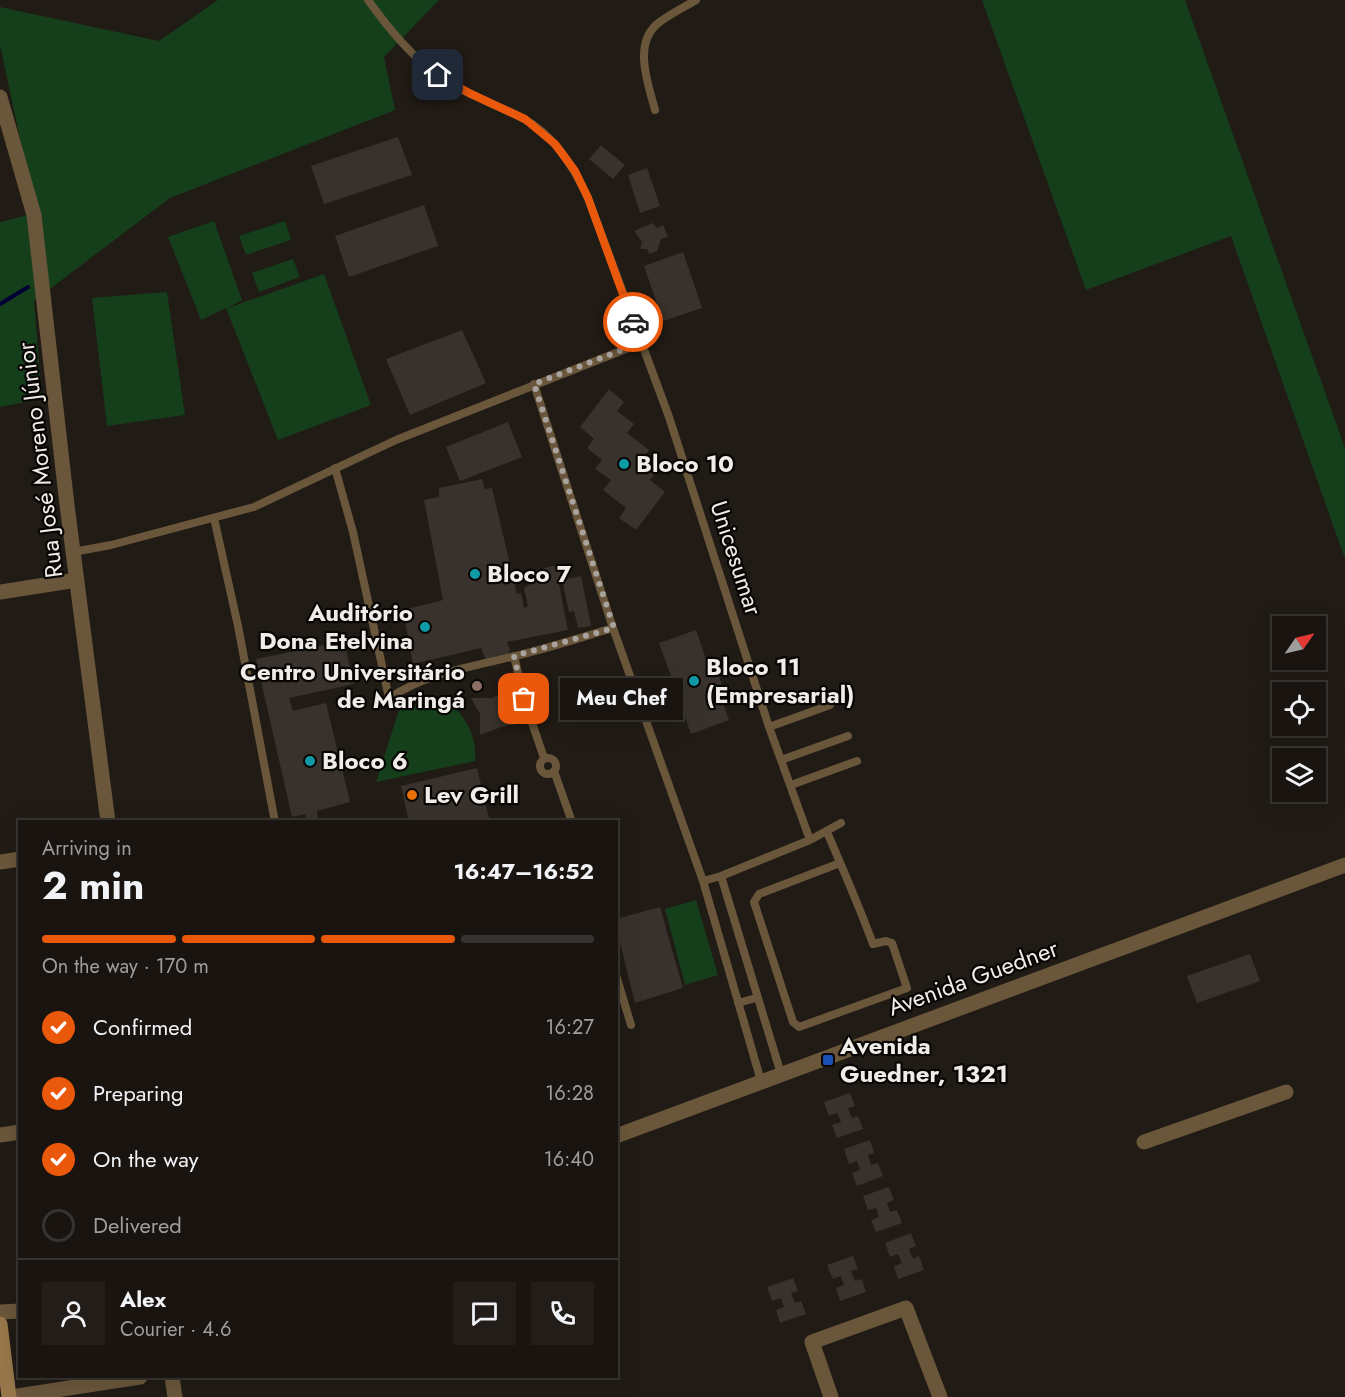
<!DOCTYPE html>
<meta charset="utf-8">
<style>
:root{--surface:#191410;--page:#221d19;--text:#f1f3f6;--muted:#9f9e9f;--line:#373330;--accent:#ea580c}
body{margin:0;font-family:Jost,sans-serif;background:var(--page);color:var(--text);height:100vh;display:flex;flex-direction:column;font-size:22px;white-space:nowrap}
*{box-sizing:border-box;margin:0}
p{font-size:20px;color:var(--muted)}
.icon{flex:none;width:33px;height:33px;fill:none;stroke:currentColor;stroke-width:2;stroke-linecap:round;stroke-linejoin:round}
.map{position:relative;flex:1;overflow:hidden}
.panel{position:absolute;left:18px;top:820px;width:600px;height:558px;display:flex;flex-direction:column;background:var(--surface);border-radius:0px;box-shadow:0 6px 24px #0002,0 0 0 2px var(--line)}
.panel>*{flex:none}
.needle{width:39px;rotate:56deg}
.fabs{position:absolute;left:1272px;top:616px;display:grid;gap:12px}
.fabs a{display:grid;place-items:center;width:54px;height:54px;border-radius:0px;background:var(--surface);box-shadow:0 6px 24px #0002,0 0 0 2px var(--line);font-size:30px}
.pin{position:absolute;display:grid;place-items:center;width:51px;height:51px;color:#fff;margin:-26px;border-radius:12px;box-shadow:0 3px 9px #0006}
.courier{position:absolute;display:grid;place-items:center;width:60px;height:60px;margin:-30px;border:4px solid #ea580c;border-radius:50%;background:#fff;color:#222;box-shadow:0 2px 8px #0007}
.bubble{position:absolute;height:42px;border-radius:0px;background:var(--surface);box-shadow:0 6px 24px #0002,0 0 0 2px var(--line);font-size:20px;font-weight:700;line-height:42px;text-align:center}
.head em{font-style:normal;font-weight:700}
.head div{display:flex;flex-direction:column-reverse}
.head{display:flex;align-items:center;justify-content:space-between;height:102px;padding:0 24px}
h1{font-size:39px;font-weight:700;line-height:45px}
.bar{display:grid;grid-template-columns:repeat(4,1fr);gap:9px 6px;align-content:center;height:72px;padding:0 24px}
.bar i{height:8px;border-radius:4px;background:var(--line)}
.bar .active{background:var(--accent)}
.bar p{grid-column:span 4}
.line{display:flex;align-items:center;gap:15px;padding:0 24px;border-top:2px solid var(--line)}
.line div{flex:1}
.round{display:grid;place-items:center;flex:none;width:63px;height:63px;border-radius:0px;background:var(--page)}
ol{padding:0 24px;list-style:none}
li{display:flex;align-items:center;gap:18px;height:66px}
li p{margin-inline-start:auto}
li .icon{padding:6px;border-radius:50%;background:var(--accent);color:#fff;stroke-width:4}
li:last-child{color:var(--muted)}
li i{width:33px;height:33px;border:3px solid var(--line);border-radius:50%}
.map>svg:first-child{display:block}
</style>
<div class="map">
<svg width="1345" height="1397" viewBox="0 0 1345 1397">
<rect width="100%" height="100%" fill="#211b15"/>
<!-- green -->
<path fill="#153e1b" d="M218 0H439L384 57 395 110 170 198 34 301 42 399 0 407V222L36 213 0 45V7L159 41Z
M982 0H1185L1345 448V559L1231 236 1086 290Z
M214 221 242 300 228 308 324 274 371 405 278 440 226 308 201 320 168 237Z
M285 221 291 240 246 255 239 236Z
M293 259 300 277 259 292 252 273Z
M167 292 185 415 107 426 92 298Z
M439 703H450C467 718 477 738 475 761L376 782 399 710Z
M696 900 718 975 685 985 665 909Z"/>
<g fill="none" stroke-linecap="round" stroke-linejoin="round">
<!-- stream -->
<path stroke="#010035" stroke-width="4" d="M0 304 28 287"/>
</g>
<!-- building -->
<path fill="#39322c" d="M398 137 412 175 324 204 311 166Z
M601 145 625 165 613 179 589 159Z
M647 168 660 206 640 213 628 175Z
M424 205 438 246 349 277 335 236Z
M653 223 657 228 663 225 668 237 661 239 657 251 649 254 647 249H640L642 242 634 231Z
M683 252 702 308 663 321 644 266Z
M462 330 486 383 410 415 386 359Z
M609 389 624 402 617 411 634 424 627 433 649 450 642 459 657 470 650 480 665 492 636 530 619 518 626 508 603 490 611 480 595 469 602 460 587 448 594 439 580 427Z
M508 422 522 457 460 481 446 447Z
M482 479 485 489 492 488 517 594 521 593 524 608 528 606 524 588 529 585 533 571 557 565 568 577 558 579 568 630 507 642 510 650 507 655 486 660 481 648 413 664 403 610 443 600 424 500 439 497V488Z
M581 576 591 626 578 628 574 611 569 612 562 580Z
M696 630 707 662 713 660 722 685 717 687 729 720 691 734 678 697 674 699 666 678 671 676 659 643Z
M344 641 354 684 289 698 293 711 326 703 350 802 317 811 318 822H305L306 814 292 817 256 659Z
M509 689 512 708 519 724 501 727 480 735V714L471 698H492Z
M477 768 490 822H409L401 786Z
M660 907 683 988 635 1003 616 926V919Z
M1250 954 1260 981 1197 1003 1187 976Z
M850 1093 855 1106 848 1108 852 1118 858 1116 863 1129 837 1138 832 1125 841 1122 837 1113 829 1116 824 1102Z
M870 1140 874 1153 868 1155 871 1165 878 1163 883 1176 857 1186 852 1173 860 1170 857 1161 849 1164 844 1149Z
M889 1187 894 1200 887 1203 890 1212 897 1210 902 1223 876 1232 871 1220 879 1217 876 1208 868 1210 863 1196Z
M911 1233 916 1246 909 1249 913 1259 919 1256 924 1270 898 1279 894 1266 902 1263 898 1254 890 1257 885 1243Z
M853 1256 858 1269 851 1271 855 1281 862 1279 866 1292 840 1301 836 1288 844 1285 841 1276 833 1279 827 1265Z
M793 1278 798 1291 791 1293 795 1303 801 1301 806 1314 780 1323 776 1310 784 1307 781 1298 772 1301 767 1287Z"/>
<g fill="none" stroke-linecap="round" stroke-linejoin="round">
<!-- service -->
<path stroke="#6a573b" stroke-width="8" d="M368 0C388 28 409 54 436 74 462 93 494 103 522 118 554 134 574 168 588 198L669 417 769 727 810 840
M655 110C649 86 633 46 656 25 667 15 683 8 696 0
M534 384 613 628 703 881 761 1081
M335 468 353 532 389 698C426 674 469 667 511 657 546 649 579 638 613 628
M214 518 238 626 275 822
M73 552 111 545 254 507 396 440 641 343
M514 656 524 699 544 758
M769 727 830 705
M540 766a8 8 0 1 1 16 0a8 8 0 1 1-16 0Z
M781 760 848 736
M554 771 572 822
M791 785 857 761
M827 832C843 869 859 906 873 944L886 941 892 943 907 988 799 1027 793 1022 754 902 759 894 840 863
M721 876 781 1074
M703 881 721 876 810 840 841 823
M616 975 631 1025
M738 1003 756 998"/>
<!-- minor -->
<path stroke="#6a573b" stroke-width="15" d="M0 97 34 215 67 505 108 822
M0 592 77 580
M0 862 20 859
M0 1135 20 1132
M1144 1142 1286 1092
M11 1397 140 1377
M831 1397 812 1342 906 1308 940 1397"/>
<!-- tertiary -->
<path stroke="#6a573b" stroke-width="15" d="M616 1136 1345 865
M0 1312 20 1311
M172 1377 175 1397"/>
<!-- secondary -->
<path stroke="#98784b" stroke-width="15" d="M0 1324 9 1397"/>
</g>
<g fill="none" stroke-linecap="round" stroke-linejoin="round">
<!-- done -->
<path stroke="#a8a39e" stroke-width="6" stroke-dasharray="0 10.8" d="M524 699 514 656 614 628 534 384 640 343 633 322"/>
<!-- route -->
<path stroke="#ea580c" stroke-width="8" d="M438 75 469 93 525 119 555 144 575 171 588 198 633 322"/>
</g>
<!-- markers -->
<g fill="#0f9aa8" stroke="#080604" stroke-width="2">
<circle cx="624" cy="464" r="6"/>
<circle cx="475" cy="574" r="6"/>
<circle cx="425" cy="627" r="6"/>
<circle cx="694" cy="681" r="6"/>
<circle cx="310" cy="761" r="6"/>
</g>
<circle fill="#8d6e63" stroke="#080604" stroke-width="2" cx="477" cy="686" r="6"/>
<circle fill="#e8710a" stroke="#080604" stroke-width="2" cx="412" cy="795" r="6"/>
<rect fill="#1a4fb4" stroke="#080604" stroke-width="2" x="822" y="1054" width="12" height="12" rx="3"/>
<g text-anchor="middle" stroke-width="4.5" stroke-linejoin="round" paint-order="stroke">
<!-- street labels -->
<g font-size="24" fill="#f0ece8" stroke="#080604">
<text transform="translate(40 460) rotate(-97)" y="8">Rua José Moreno Júnior</text>
<text transform="translate(736 558) rotate(72)" y="8">Unicesumar</text>
<text transform="translate(973 978) rotate(-20)" y="8">Avenida Guedner</text>
</g>
<!-- poi labels -->
<g font-size="24" font-weight="bold" fill="#f0ece8" stroke="#080604" text-anchor="start">
<text x="636" y="472">Bloco 10</text>
<text x="487" y="582">Bloco 7</text>
<text x="413" y="621" text-anchor="end">Auditório<tspan x="413" dy="28">Dona Etelvina</tspan></text>
<text x="706" y="675">Bloco 11<tspan x="706" dy="28">(Empresarial)</tspan></text>
<text x="465" y="680" text-anchor="end">Centro Universitário<tspan x="465" dy="28">de Maringá</tspan></text>
<text x="322" y="769">Bloco 6</text>
<text x="424" y="803">Lev Grill</text>
<text x="840" y="1054">Avenida<tspan x="840" dy="28">Guedner, 1321</tspan></text>
</g>
</g>
</svg>
<div class="fabs">
<a><svg class="needle" viewBox="-14 -14 28 28"><path d="M0-13l5 13h-10z" fill="#e53935"/><path d="M0 13l5-13h-10z" fill="#9f9e9f"/></svg></a>
<a><svg class="icon" aria-label="locate" viewBox="0 0 24 24"><circle cx="12" cy="12" r="6"/><path d="M12 2v4M12 18v4M2 12h4M18 12h4"/></svg></a>
<a><svg class="icon" aria-label="layers" viewBox="0 0 24 24"><path d="M12 4l9 5-9 5-9-5zM3 14l9 5 9-5"/></svg></a>
</div>
<div class="pin" style="left:524px;top:699px;background:#ea580c"><svg class="icon" aria-label="bag" viewBox="0 0 24 24"><path d="M5 8h14l-1 12H6zM9 8a3 3 0 0 1 6 0"/></svg></div>
<div class="pin" style="left:438px;top:75px;background:#1f2937"><svg class="icon" aria-label="home" viewBox="0 0 24 24"><path d="M3 11l9-7 9 7M6 9v11h12V9"/></svg></div>
<div class="courier" style="left:633px;top:322px"><svg class="icon" aria-label="car" viewBox="0 0 24 24"><path d="M5 17H2v-5l4-1 3-4h7l3 4 3 1v5h-3M9 17h6M6 11h13"/><circle cx="7" cy="17" r="2"/><circle cx="17" cy="17" r="2"/></svg></div>
<div class="bubble" style="left:560px;top:678px;width:123px">Meu Chef</div>
<section class="panel">
<div class="head"><div><h1>2 min</h1><p>Arriving in</p></div><em>16:47–16:52</em></div>
<div class="bar"><i class="active"></i><i class="active"></i><i class="active"></i><i></i><p>On the way · 170 m</p></div>
<ol>
<li><svg class="icon" aria-label="check" viewBox="0 0 24 24"><path d="M5 12l5 5 9-10"/></svg>Confirmed<p>16:27</p></li>
<li><svg class="icon" aria-label="check" viewBox="0 0 24 24"><path d="M5 12l5 5 9-10"/></svg>Preparing<p>16:28</p></li>
<li><svg class="icon" aria-label="check" viewBox="0 0 24 24"><path d="M5 12l5 5 9-10"/></svg>On the way<p>16:40</p></li>
<li><i></i>Delivered</li>
</ol>
<div class="line" style="height:108px"><a class="round"><svg class="icon" aria-label="person" viewBox="0 0 24 24"><circle cx="12" cy="8" r="4"/><path d="M4 21q1-7 8-7t8 7"/></svg></a><div><b>Alex</b><p>Courier · 4.6</p></div><a class="round"><svg class="icon" aria-label="chat" viewBox="0 0 24 24"><path d="M4 5h16v11H9l-5 4z"/></svg></a><a class="round"><svg class="icon" aria-label="phone" viewBox="0 0 24 24"><path d="M5 4h4l2 5-3 2q2 4 5 5l2-3 5 2v4C11 20 4 13 5 4z"/></svg></a></div>
</section>
</div>
